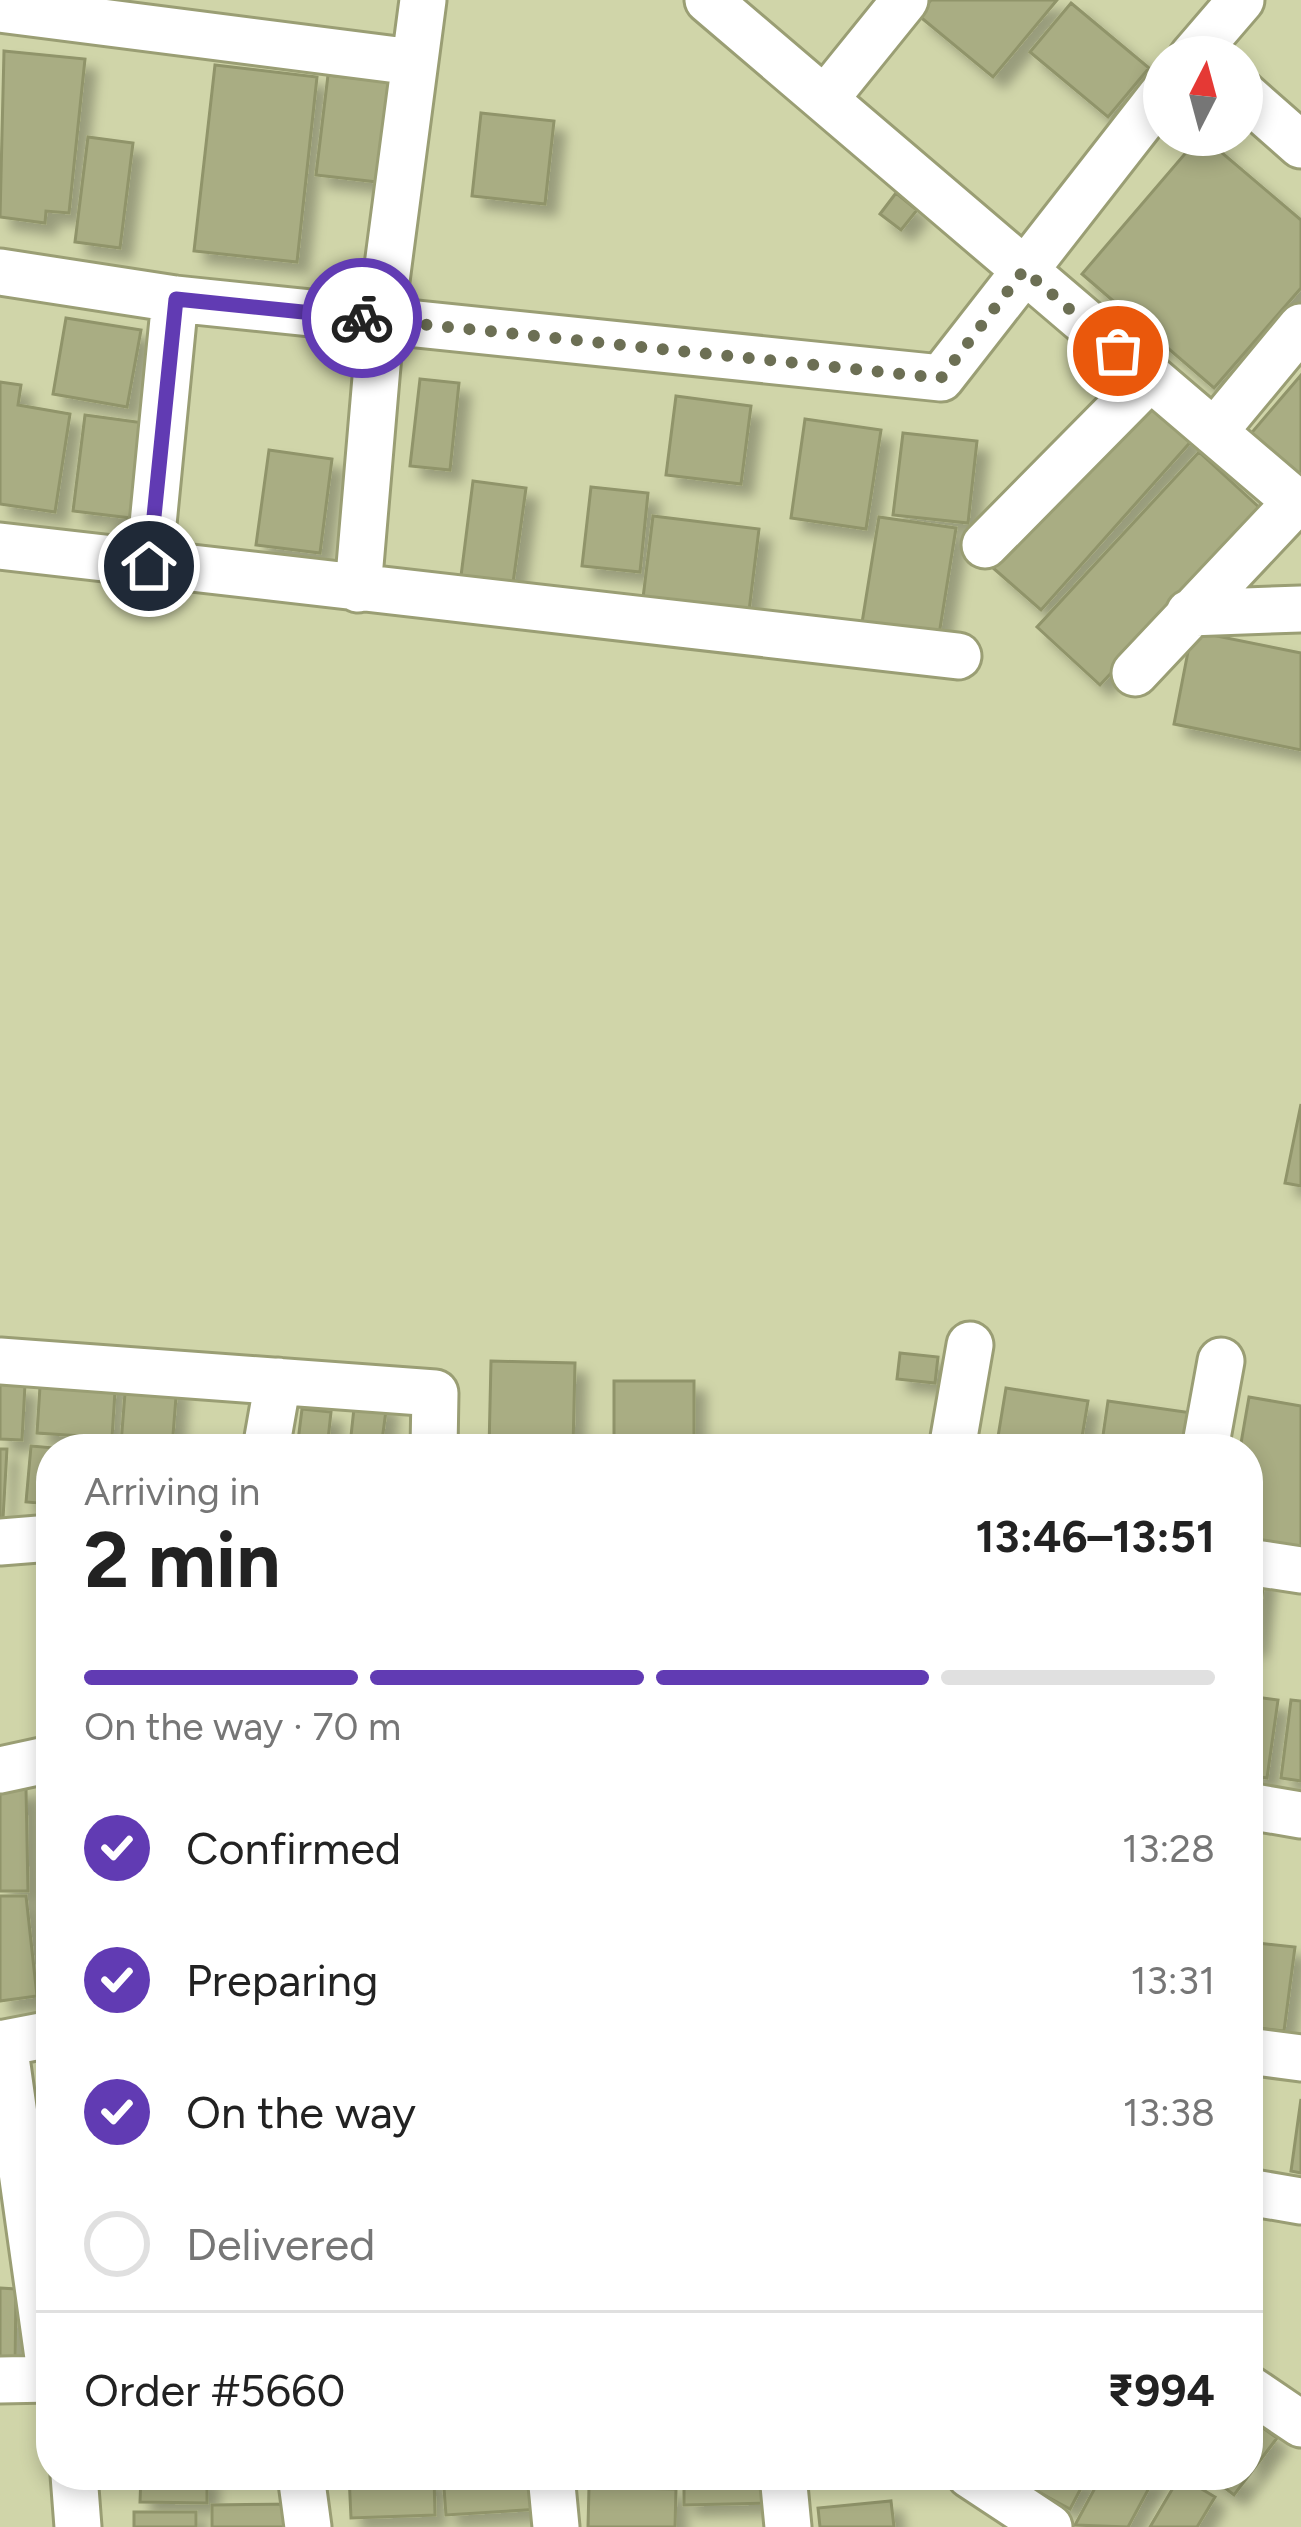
<!DOCTYPE html>
<meta charset="utf-8">
<style>
:root{--surface:#fff;--page:#f2f2f2;--text:#222;--muted:#767676;--line:#e0e0e0;--accent:#613bb3}
body{margin:0;font-family:Figtree,sans-serif;background:var(--page);color:var(--text);height:100vh;display:flex;flex-direction:column;font-size:45px;white-space:nowrap}
*{box-sizing:border-box;margin:0}
p{font-size:39px;color:var(--muted)}
.icon{flex:none;width:66px;height:66px;fill:none;stroke:currentColor;stroke-width:2;stroke-linecap:round;stroke-linejoin:round}
.map{position:relative;flex:1;overflow:hidden}
.sheet{position:absolute;left:36px;top:1434px;width:1227px;height:1056px;display:flex;flex-direction:column;background:var(--surface);border-radius:48px;box-shadow:0 6px 18px #0003}
.sheet>*{flex:none}
.needle{width:78px;rotate:6deg}
.tools{position:absolute;left:1143px;top:36px;display:grid;gap:24px}
.tools a{display:grid;place-items:center;width:120px;height:120px;border-radius:50%;background:var(--surface);box-shadow:0 6px 18px #0003;font-size:60px}
.pin{position:absolute;display:grid;place-items:center;width:102px;height:102px;color:#fff;margin:-51px;border:6px solid #fff;border-radius:50%;box-shadow:0 3px 12px #0007}
.courier{position:absolute;display:grid;place-items:center;width:120px;height:120px;margin:-60px;border:9px solid #613bb3;border-radius:50%;background:#fff;color:#222;box-shadow:0 3px 15px #0007}
.head em{font-style:normal;font-weight:700}
.head div{display:flex;flex-direction:column-reverse}
.head{display:flex;align-items:center;justify-content:space-between;height:204px;padding:0 48px}
h1{font-size:78px;font-weight:700;line-height:90px}
.bar{display:grid;grid-template-columns:repeat(4,1fr);gap:18px 12px;align-content:center;height:144px;padding:0 48px}
.bar i{height:15px;border-radius:9px;background:var(--line)}
.bar .selected{background:var(--accent)}
.bar p{grid-column:span 4}
.line{display:flex;align-items:center;gap:30px;padding:0 48px;border-top:3px solid var(--line)}
.line div{flex:1}
ol{padding:0 48px;list-style:none}
li{display:flex;align-items:center;gap:36px;height:132px}
li p{margin-inline-start:auto}
li .icon{padding:12px;border-radius:50%;background:var(--accent);color:#fff;stroke-width:4}
li:last-child{color:var(--muted)}
li i{width:66px;height:66px;border:6px solid var(--line);border-radius:50%}
.map>svg:first-child{display:block}
</style>
<div class="map">
<svg width="1301" height="2527" viewBox="0 0 1301 2527">
<defs>
<filter id="shadow"><feDropShadow dx="11" dy="11" stdDeviation="6" flood-color="#0004"/></filter>
</defs>
<rect width="100%" height="100%" fill="#d0d5a9"/>
<!-- building -->
<path fill="#a9ad83" stroke="#90946a" stroke-width="3" filter="url(#shadow)" d="M931 0H1057L993 77 918 15Z
M1071 3 1149 68 1108 117 1030 52Z
M4 51 85 59 69 213 46 211 45 223 0 217Z
M215 65 317 77 297 262 194 251Z
M328 75 397 83 386 183 316 175Z
M481 113 554 121 545 204 472 196Z
M1201 135 1301 220V288L1214 388 1082 274Z
M88 137 133 143 120 248 75 242Z
M896 193 917 210 901 230 880 214Z
M66 318 141 330 127 407 53 394Z
M1301 375V482L1248 437Z
M420 379 459 383 450 470 410 466Z
M0 382 21 385 18 405 70 414 55 512 0 504Z
M1145 394 1194 438 1041 610 992 567Z
M676 396 751 406 741 484 666 475Z
M85 415 144 423 131 518 73 511Z
M805 419 881 430 866 529 791 518Z
M903 433 977 441 968 523 893 515Z
M269 450 332 459 320 553 256 545Z
M1199 452 1262 510 1100 685 1037 627Z
M473 481 526 488 513 583 461 576Z
M591 487 648 493 640 572 582 566Z
M653 516 759 529 749 611 643 598Z
M879 517 956 528 938 641 861 629Z
M1192 631 1301 653V750L1174 724Z
M1301 1104V1186L1285 1183Z
M900 1353 938 1357 935 1383 897 1379Z
M491 1361 575 1363 573 1449H489Z
M41 1371 116 1376 112 1438 37 1433Z
M126 1380 177 1384 172 1448 121 1444Z
M614 1381H694V1449H614Z
M0 1383 25 1385 22 1440 0 1439Z
M1006 1388 1088 1401 1080 1449H996Z
M1249 1397 1301 1406V1547L1248 1538V1449H1240Z
M355 1399 387 1403 381 1448 350 1445Z
M1108 1401 1192 1413 1187 1449H1101Z
M302 1409 331 1412 327 1449H297Z
M179 1440 232 1443 231 1449H179Z
M31 1446 55 1448 50 1504 26 1502Z
M0 1449H7L3 1519H0Z
M1248 1571 1265 1574 1255 1645 1248 1644Z
M1248 1696 1278 1700 1267 1778 1248 1775Z
M1291 1700 1301 1701V1781L1281 1778Z
M0 1788H26L28 1891H0Z
M0 1896H26L37 1996 0 2001Z
M51 1911V2002L39 1913Z
M1248 1942 1295 1947 1284 2031 1248 2027Z
M43 2098H51V2150H43Z
M1301 2099V2173L1291 2171Z
M0 2288 16 2289 15 2370H0Z
M1248 2417 1277 2438 1234 2495 1208 2475H1248Z
M141 2475H207V2503L140 2502Z
M349 2475H434L435 2515 351 2518Z
M443 2475H537L540 2509 446 2515Z
M684 2475H775V2503L684 2505Z
M1036 2475H1088L1070 2509 1029 2487Z
M1102 2475H1156L1128 2527 1075 2525Z
M1180 2476 1215 2497 1197 2527H1150Z
M589 2487 676 2489 675 2527H588Z
M891 2501 894 2527H820L818 2508Z
M294 2504V2527H212V2505Z
M134 2512H196V2527H134Z"/>
<g fill="none" stroke-linecap="round" stroke-linejoin="round">
<defs>
<path id="minor" d="M708 0 1301 506
M0 9 413 62
M1192 57 1241 0
M1242 93 1301 145
M825 99 905 0
M0 272 175 299 941 378 1164 92
M1214 432 1301 327
M985 545 1150 378
M0 546 958 656
M149 565 175 299
M358 589 381 319 423 0
M1189 613 1301 609
M1135 673 1296 502
M0 1361 435 1393 434 1449
M266 1449 278 1381
M952 1449 970 1345
M1205 1449 1221 1361
M0 1542 51 1538
M1248 1562 1301 1570
M0 1770 51 1759
M1248 1806 1301 1815
M4 2043 51 2379
M0 2044 51 2034
M1248 2051 1301 2058
M1248 2192 1301 2201
M0 2380 51 2379
M1248 2388 1301 2424
M74 2475 78 2527
M301 2475 308 2527
M551 2475 556 2527
M783 2475 788 2527
M970 2475 1049 2527"/>
</defs>
<!-- minor casing -->
<use href="#minor" stroke="#9a9e74" stroke-width="51"/>
<!-- minor -->
<use href="#minor" stroke="#fff" stroke-width="45"/>
</g>
<g fill="none" stroke-linecap="round" stroke-linejoin="round">
<!-- done -->
<path stroke="#6c6f54" stroke-width="12" stroke-dasharray="0 21.6" d="M362 318 941 378 1024 270 1118 351"/>
<!-- route -->
<path stroke="#613bb3" stroke-width="15" d="M149 566 176 299 362 318"/>
</g>
</svg>
<div class="tools">
<a><svg class="needle" viewBox="-14 -14 28 28"><path d="M0-13l5 13h-10z" fill="#e53935"/><path d="M0 13l5-13h-10z" fill="#767676"/></svg></a>
</div>
<div class="pin" style="left:1118px;top:351px;background:#ea580c"><svg class="icon" aria-label="bag" viewBox="0 0 24 24"><path d="M5 8h14l-1 12H6zM9 8a3 3 0 0 1 6 0"/></svg></div>
<div class="pin" style="left:149px;top:566px;background:#1f2937"><svg class="icon" aria-label="home" viewBox="0 0 24 24"><path d="M3 11l9-7 9 7M6 9v11h12V9"/></svg></div>
<div class="courier" style="left:362px;top:318px"><svg class="icon" aria-label="bike" viewBox="0 0 24 24"><circle cx="6" cy="16" r="4"/><circle cx="18" cy="16" r="4"/><path d="M6 16l4-8h5l3 8M10 8l3 8H6M13 5h3"/></svg></div>
<section class="sheet">
<div class="head"><div><h1>2 min</h1><p>Arriving in</p></div><em>13:46–13:51</em></div>
<div class="bar"><i class="selected"></i><i class="selected"></i><i class="selected"></i><i></i><p>On the way · 70 m</p></div>
<ol>
<li><svg class="icon" aria-label="check" viewBox="0 0 24 24"><path d="M5 12l5 5 9-10"/></svg>Confirmed<p>13:28</p></li>
<li><svg class="icon" aria-label="check" viewBox="0 0 24 24"><path d="M5 12l5 5 9-10"/></svg>Preparing<p>13:31</p></li>
<li><svg class="icon" aria-label="check" viewBox="0 0 24 24"><path d="M5 12l5 5 9-10"/></svg>On the way<p>13:38</p></li>
<li><i></i>Delivered</li>
</ol>
<div class="line" style="height:156px"><div>Order #5660</div><b>₹994</b></div>
</section>
</div>
